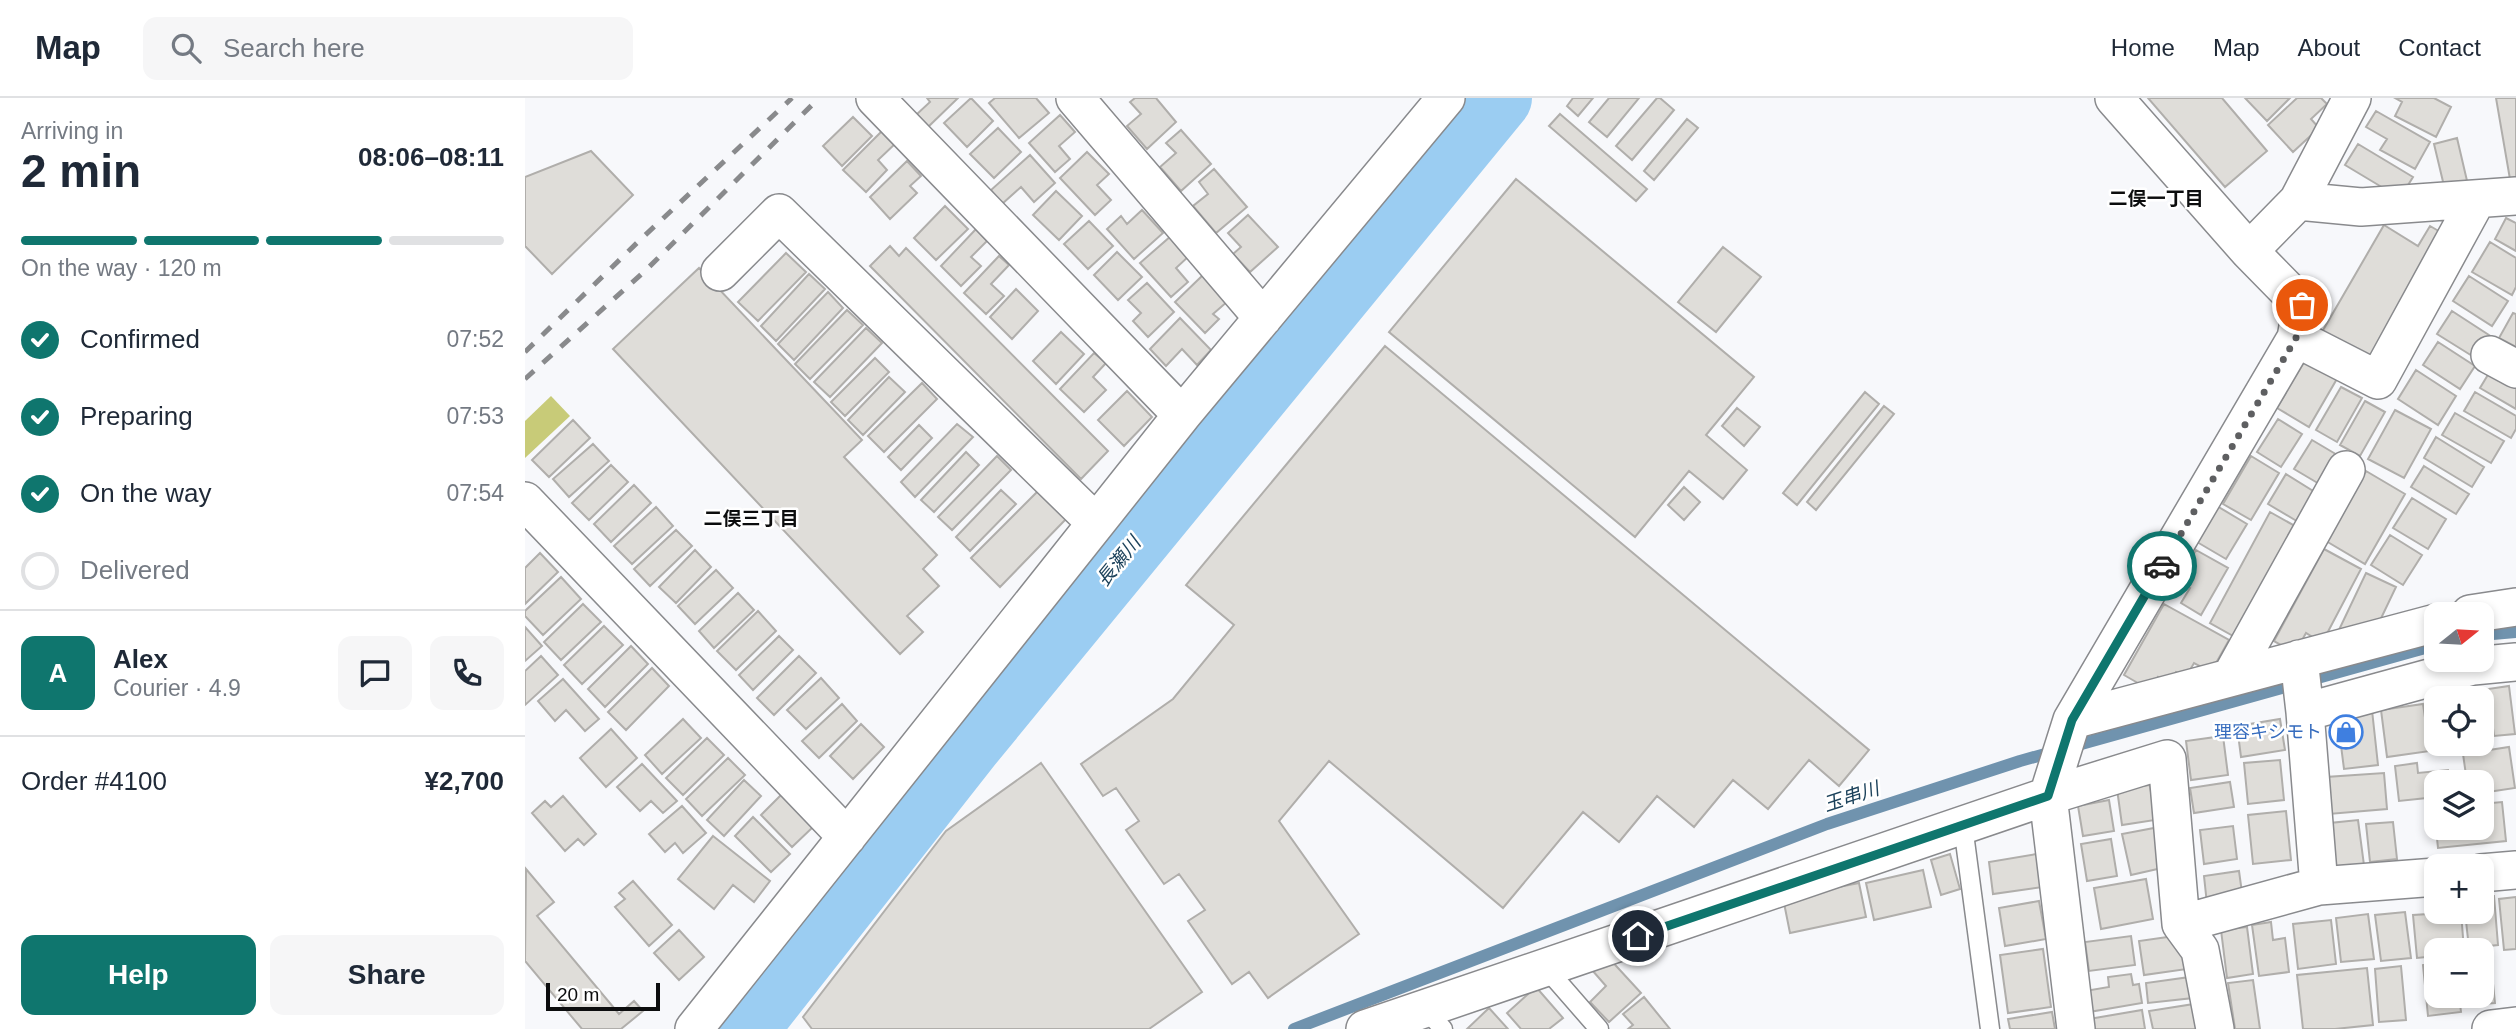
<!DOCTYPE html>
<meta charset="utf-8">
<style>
:root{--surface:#fff;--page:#f6f6f7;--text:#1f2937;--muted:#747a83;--line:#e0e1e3;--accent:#0f766e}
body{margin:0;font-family:Arial,"Noto Sans JP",sans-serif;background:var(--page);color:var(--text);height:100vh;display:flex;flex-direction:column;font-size:26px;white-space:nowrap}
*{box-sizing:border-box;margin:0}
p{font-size:23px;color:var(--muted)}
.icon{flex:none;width:38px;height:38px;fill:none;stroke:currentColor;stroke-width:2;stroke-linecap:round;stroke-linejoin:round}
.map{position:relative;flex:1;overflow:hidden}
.drawer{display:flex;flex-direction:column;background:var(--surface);width:525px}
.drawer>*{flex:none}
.needle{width:46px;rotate:72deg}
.controls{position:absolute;left:1899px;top:504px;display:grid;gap:14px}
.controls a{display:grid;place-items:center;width:70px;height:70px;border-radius:14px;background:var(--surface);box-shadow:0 4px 10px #0003;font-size:35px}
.scale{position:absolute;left:21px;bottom:18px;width:114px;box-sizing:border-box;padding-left:7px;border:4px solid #0c0d0e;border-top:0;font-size:19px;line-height:24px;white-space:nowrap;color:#0c0d0e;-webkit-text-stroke:5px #fff;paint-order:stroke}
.pin{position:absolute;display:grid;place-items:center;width:60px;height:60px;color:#fff;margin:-30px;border:4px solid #fff;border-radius:50%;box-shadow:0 2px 7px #0007}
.courier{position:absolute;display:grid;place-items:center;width:70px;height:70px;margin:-35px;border:5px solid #0f766e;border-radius:50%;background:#fff;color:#222;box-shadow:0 2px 9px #0007}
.head em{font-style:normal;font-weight:700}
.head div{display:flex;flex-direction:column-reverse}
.head{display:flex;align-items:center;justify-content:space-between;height:119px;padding:0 21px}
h1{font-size:46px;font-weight:700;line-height:52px}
.bar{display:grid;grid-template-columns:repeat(4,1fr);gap:10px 7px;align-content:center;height:84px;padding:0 21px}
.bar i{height:9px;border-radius:5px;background:var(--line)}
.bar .current{background:var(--accent)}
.bar p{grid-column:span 4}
.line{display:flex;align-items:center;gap:18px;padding:0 21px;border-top:2px solid var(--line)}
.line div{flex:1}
.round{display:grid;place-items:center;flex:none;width:74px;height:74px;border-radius:14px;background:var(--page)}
ol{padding:0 21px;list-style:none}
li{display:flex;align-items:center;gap:21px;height:77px}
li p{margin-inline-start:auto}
li .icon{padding:7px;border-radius:50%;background:var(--accent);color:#fff;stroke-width:4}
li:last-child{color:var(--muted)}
li i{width:38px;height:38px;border:4px solid var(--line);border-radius:50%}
.cta{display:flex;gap:14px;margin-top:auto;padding:14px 21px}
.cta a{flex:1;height:80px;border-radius:14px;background:var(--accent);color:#fff;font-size:28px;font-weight:700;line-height:80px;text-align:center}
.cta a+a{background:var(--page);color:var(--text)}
header{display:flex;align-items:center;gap:42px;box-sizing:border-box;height:98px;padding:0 35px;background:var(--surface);border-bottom:2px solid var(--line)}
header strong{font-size:33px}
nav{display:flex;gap:38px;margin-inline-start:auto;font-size:24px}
.search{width:490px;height:63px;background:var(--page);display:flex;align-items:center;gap:18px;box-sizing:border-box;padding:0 24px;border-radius:14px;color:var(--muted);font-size:26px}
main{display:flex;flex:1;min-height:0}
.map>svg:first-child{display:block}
</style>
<header>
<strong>Map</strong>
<div class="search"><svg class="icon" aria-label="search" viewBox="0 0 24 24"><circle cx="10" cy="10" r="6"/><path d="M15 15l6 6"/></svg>Search here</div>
<nav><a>Home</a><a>Map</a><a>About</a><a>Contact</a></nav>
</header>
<main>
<section class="drawer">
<div class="head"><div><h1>2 min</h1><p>Arriving in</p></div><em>08:06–08:11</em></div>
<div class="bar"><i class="current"></i><i class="current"></i><i class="current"></i><i></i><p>On the way · 120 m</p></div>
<ol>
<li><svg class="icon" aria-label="check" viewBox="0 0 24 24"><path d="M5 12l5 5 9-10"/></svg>Confirmed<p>07:52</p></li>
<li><svg class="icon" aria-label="check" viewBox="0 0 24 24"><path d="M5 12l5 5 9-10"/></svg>Preparing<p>07:53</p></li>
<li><svg class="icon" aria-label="check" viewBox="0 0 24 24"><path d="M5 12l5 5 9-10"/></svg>On the way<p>07:54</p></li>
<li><i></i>Delivered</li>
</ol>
<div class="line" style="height:126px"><b class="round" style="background:var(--accent);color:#fff">A</b><div><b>Alex</b><p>Courier · 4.9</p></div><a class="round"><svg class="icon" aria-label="chat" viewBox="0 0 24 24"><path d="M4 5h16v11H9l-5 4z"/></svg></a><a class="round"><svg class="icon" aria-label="phone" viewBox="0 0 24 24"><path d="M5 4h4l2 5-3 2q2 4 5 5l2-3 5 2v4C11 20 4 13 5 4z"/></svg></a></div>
<div class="line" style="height:91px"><div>Order #4100</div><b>¥2,700</b></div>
<div class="cta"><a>Help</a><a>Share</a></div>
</section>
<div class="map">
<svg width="1991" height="931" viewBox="0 0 1991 931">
<rect width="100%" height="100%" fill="#f7f8fb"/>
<!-- green -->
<path fill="#c8cb78" d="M26 298 45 318 0 360V323Z"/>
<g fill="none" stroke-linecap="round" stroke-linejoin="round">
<!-- stream -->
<path stroke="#7093ae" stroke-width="12" d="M1956 537 1991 534
M769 931 1302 726 1495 663 1911 547"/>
<!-- river -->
<path stroke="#9bcdf2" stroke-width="68" d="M219 931 443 646 973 0"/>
</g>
<!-- building -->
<path fill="#dfddd9" stroke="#b0aeab" stroke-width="2" d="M402 0H433L403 29 391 17 405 4Z
M446 0 468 23 442 49 419 25Z
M470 0H511L524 15 494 40 464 5Z
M610 0H631L651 24 622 51 602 28 616 16 605 4Z
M1048 0H1068L1053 18 1042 8Z
M1084 0H1114L1082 39 1064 24Z
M1132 0H1135L1149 12 1107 62 1091 48Z
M1623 0H1697L1742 53 1700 89Z
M1720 0H1765L1742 23Z
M1772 0H1796L1802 6 1786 21 1794 30 1768 54 1743 27Z
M1870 0H1909L1926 9 1911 39 1870 18 1877 4Z
M1971 0H1991V86L1986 87Z
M1851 13 1905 44 1890 71 1855 52 1862 41 1841 29Z
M1035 16 1122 91 1111 103 1024 28Z
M535 17 550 34 534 48 545 61 530 74 504 45Z
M328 19 347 38 317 68 298 48Z
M1162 21 1173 30 1129 82 1119 73Z
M473 30 496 54 469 80 445 56Z
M359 31 372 44 353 62 362 72 341 94 318 72Z
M656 32 686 66 656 93 635 69 651 55 641 45Z
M1932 40 1943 87 1920 92 1909 46Z
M1833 46 1888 79 1875 100 1820 67Z
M66 53 108 97 27 176 0 148V79Z
M562 54 584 76 572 87 586 102 570 117 535 80Z
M505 57 530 85 509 104 496 89 477 106 466 92Z
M382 63 396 78 385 88 392 95 365 121 345 99Z
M689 71 722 109 691 135 668 108 683 96 674 84Z
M991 81 1229 279 1181 337 1222 372 1198 401 1164 373 1110 439 864 234Z
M531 93 557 118 534 142 508 117Z
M420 108 443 131 411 162 389 140Z
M617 112 638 135 609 161 582 131 596 118 602 126Z
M723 117 753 149 725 174 708 156 716 149 703 135Z
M1981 120 1991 125V153L1970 141Z
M564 123 588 148 563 171 539 146Z
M1859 127 1893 148 1905 128 1924 139 1852 265 1797 234Z
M451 131 462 143 446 159 456 168 436 188 416 168Z
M646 138 664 158 651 170 663 184 646 199 615 165Z
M1965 144 1991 160V189L1987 197 1947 174Z
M365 148 374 158 381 150 583 353 556 381 345 168Z
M1198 149 1236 179 1191 234 1153 204Z
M592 154 617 179 593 202 569 177Z
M261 155 281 174 233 223 213 204Z
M474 158 484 167 466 186 479 198 461 216 439 195Z
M174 170 337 342 319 359 412 457 398 471 414 488 382 518 398 534 375 556 88 251Z
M284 176 300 191 251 243 236 228Z
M678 177 703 203 688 216 694 221 680 235 650 204Z
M1944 178 1983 203 1967 228 1928 203Z
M622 185 649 214 623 239 608 223 616 215 603 202Z
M491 191 513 213 487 241 465 219Z
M303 194 318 210 269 262 253 246Z
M322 212 338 227 285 281 270 266Z
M1927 213 1967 239 1952 261 1912 236Z
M1988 215 1991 216V249L1974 240Z
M655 220 686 252 672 267 657 251 641 268 625 251Z
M341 230 357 245 305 299 289 284Z
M536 234 559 256 531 286 508 263Z
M1913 244 1950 268 1935 291 1898 267Z
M860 248 1344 652 1314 688 1284 662 1243 711 1208 682 1169 729 1132 698 1094 744 1058 714 978 810 804 663 754 723 834 836 743 900 724 874 707 886 663 823 680 812 654 776 639 786 601 732 614 723 591 690 578 698 556 666 648 601 709 527 661 487Z
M569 255 581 265 568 279 581 292 559 314 535 291Z
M350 260 364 274 320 318 306 304Z
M1781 261 1813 279 1784 329 1752 310Z
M1967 270 1991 284V311L1955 290Z
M1891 272 1931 298 1913 327 1873 301Z
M364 279 380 294 338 337 323 322Z
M397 285 412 301 359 354 343 338Z
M1816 289 1837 300 1812 344 1791 332Z
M602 293 627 319 599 348 573 322Z
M1340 294 1354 306 1272 407 1258 395Z
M1950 294 1991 318V331L1986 340 1939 313Z
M1840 303 1860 314 1835 358 1815 347Z
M1359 308 1369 316 1291 412 1282 404Z
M1212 310 1235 329 1219 348 1197 328Z
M1870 312 1906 331 1879 380 1843 361Z
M1930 315 1979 343 1966 365 1917 337Z
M1753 321 1777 336 1756 369 1732 354Z
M48 322 65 340 24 379 7 362Z
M432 326 448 339 390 399 376 384Z
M394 327 407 340 376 372 363 359Z
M1911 339 1959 369 1947 389 1899 360Z
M1787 342 1814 358 1796 387 1769 371Z
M68 346 84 363 44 399 28 381Z
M441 354 454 367 409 414 396 402Z
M472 358 486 372 427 432 413 419Z
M1726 358 1754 375 1726 422 1698 406Z
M86 367 103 384 64 422 47 405Z
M1899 368 1944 396 1931 416 1886 389Z
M1841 373 1880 396 1840 466 1801 443Z
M1761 376 1793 396 1775 425 1743 406Z
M109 387 126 405 86 444 69 426Z
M1159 389 1175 404 1159 422 1143 407Z
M476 392 491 406 445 453 431 439Z
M514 392 542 420 475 489 446 460Z
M1887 400 1921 421 1903 451 1868 430Z
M1692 408 1722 426 1701 461 1672 444Z
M131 409 148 428 107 466 89 448Z
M1745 414 1777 432 1717 543 1685 525Z
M151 432 167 448 125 488 109 471Z
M1865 437 1897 457 1878 487 1846 467Z
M1799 451 1836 471 1797 545 1781 535 1770 555 1749 543Z
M170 452 186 469 151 505 134 489Z
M1671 452 1703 470 1676 517 1656 505 1665 490 1653 482Z
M15 455 33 474 0 506V470Z
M191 472 208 490 170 526 153 508Z
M1841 475 1871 489 1849 535 1812 536Z
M36 479 56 501 18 537 0 518V513Z
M213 495 229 512 189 550 174 533Z
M58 506 76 524 36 562 19 544Z
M1639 506 1704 542 1686 574 1669 565 1661 579 1651 574 1644 586 1633 579 1625 592 1599 577Z
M233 513 251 533 211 572 192 553Z
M79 528 98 547 57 586 39 567Z
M0 529 17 548 0 563Z
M254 538 268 552 228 592 214 577Z
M106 548 123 566 80 609 63 591Z
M16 558 33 577 0 607V573Z
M274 558 291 575 249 617 232 600Z
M127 570 144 588 101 632 83 614Z
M296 580 314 600 281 631 262 612Z
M38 581 74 621 60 633 41 612 30 623 13 603Z
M1984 588 1990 636 1969 638 1963 591Z
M1958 592 1963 636 1956 637V600H1931L1930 596Z
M317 606 332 623 294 660 277 643Z
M1898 606 1905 653 1862 659 1856 612Z
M1847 612 1853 667 1819 671 1812 616Z
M158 621 176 640 137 676 120 657Z
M1755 621 1760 652 1716 659 1712 628Z
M336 626 359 649 328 681 305 658Z
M86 631 112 660 81 689 55 660Z
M1698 638 1703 677 1666 682 1661 643Z
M182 640 199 657 158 697 141 680Z
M1984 649 1990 690 1956 695V684H1942L1938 656Z
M203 660 220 677 177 718 161 701Z
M1755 662 1759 702 1723 706 1719 665Z
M516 665 677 894 624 931H287L278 919 421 733Z
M1892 665 1893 675 1923 672 1924 684H1911V699L1874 703 1870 668Z
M117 666 152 703 138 715 126 703 115 713 92 689Z
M1859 675 1862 711 1804 716 1801 679Z
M219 682 236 698 199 738 182 722Z
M1705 684 1709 709 1669 715 1665 690Z
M1625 687 1630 722 1597 727 1592 691Z
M257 696 288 729 267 749 236 717Z
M38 698 71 736 59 747 53 741 40 753 7 715 20 703 26 709Z
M1584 702 1589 733 1558 738 1553 708Z
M1977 704 1981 743 1913 750 1909 711H1911V730H1956V706Z
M157 708 181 735 158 755 150 745 140 754 124 736Z
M1761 713 1766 762 1728 766 1723 717Z
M228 719 265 756 246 774 210 738Z
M1833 722 1839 767 1811 770 1805 725Z
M1868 724 1872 761 1845 764 1841 726Z
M1708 728 1712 761 1679 766 1675 732Z
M1629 730 1637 770 1606 777 1597 736Z
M188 738 245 783 229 804 208 787 189 811 153 781Z
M1586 741 1592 778 1562 783 1556 746Z
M1425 756 1435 791 1416 797 1406 762Z
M1512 756 1518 789 1468 796 1464 764Z
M1 771 29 804 12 818 94 916 109 903 118 913 96 931H57L0 863Z
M1398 772 1406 809 1349 822 1341 785Z
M1714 773 1718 802 1682 806 1679 778Z
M1621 781 1628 821 1576 831 1569 790Z
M108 783 147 827 124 848 90 809 100 801 94 795Z
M1334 785 1341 819 1265 835 1258 800Z
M1969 798 1973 847 1944 850 1940 814H1956V799Z
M1991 799V851L1979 852 1974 801Z
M1514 803 1521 841 1480 848 1474 810Z
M1880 814 1886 860 1856 863 1850 817Z
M1936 814 1939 852H1911V858L1892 860 1888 817Z
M1843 816 1849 861 1816 864 1811 820Z
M1806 822 1811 866 1773 871 1768 826Z
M1746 824 1748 842 1760 840 1764 874 1734 878 1727 827Z
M1722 829 1728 876 1702 880 1696 832Z
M154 832 179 859 154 882 129 855Z
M1657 837 1662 871 1619 877 1614 843Z
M1606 838 1610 867 1564 873 1560 844Z
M1518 851 1526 909 1483 915 1475 857Z
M1082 858 1116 895 1084 924 1065 904 1081 888 1067 872Z
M1911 865V898H1934L1936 914 1903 918 1898 867Z
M1966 866 1970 905 1942 907 1941 898H1956V867Z
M1876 868 1881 922 1854 924 1850 871Z
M1842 870 1848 927 1810 931H1778L1772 877Z
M1606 876 1608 887 1614 886 1617 905 1564 914 1560 893 1584 889 1583 879Z
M1665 879 1668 900 1623 905 1621 885Z
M1728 882 1735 931H1710L1703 885Z
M1011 889 1038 920 1024 931H996L982 915Z
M1119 899 1145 931H1103L1108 927 1098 916Z
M1669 906 1673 931H1628L1624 913Z
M964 910 983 931H942Z
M1617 912 1620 931H1566L1564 921Z
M1527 914 1530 931H1485L1483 921Z"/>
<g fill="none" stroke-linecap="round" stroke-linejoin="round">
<defs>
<path id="lane" d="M1438 728 1465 931
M1020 869 1074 931
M900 910 918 931"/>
<path id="street" d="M350 0 657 317
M550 0 738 220
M1773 103 1836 109 1991 98
M1724 153 1773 103 1827 0
M195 174 254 115 571 425
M1771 240 1853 282 1952 101
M1965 257 1991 271
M0 403 322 739
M1945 516 1991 509
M1774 561 1780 614 1794 788
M1706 579 1821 372
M1780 614 1948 568 1991 564
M1547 622 1911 525
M1956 775 1991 772
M1656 826 1794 788 1911 779
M169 931 657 317 921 0
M840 931 1523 698 1642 661 1656 826 1675 852 1690 931
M1551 931 1523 698 1547 622 1771 240 1777 207 1724 153 1589 0
M1966 931 1991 928"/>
</defs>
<!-- lane casing -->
<use href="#lane" stroke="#898a8d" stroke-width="21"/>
<!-- street casing -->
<use href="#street" stroke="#898a8d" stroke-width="40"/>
<!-- lane -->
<use href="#lane" stroke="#fff" stroke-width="18"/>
<!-- street -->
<use href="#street" stroke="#fff" stroke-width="37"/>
<!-- rail -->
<path stroke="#898a8c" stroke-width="5" stroke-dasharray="12 12" stroke-linecap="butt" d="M0 254 116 141 267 0
M0 281 121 172 294 0"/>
</g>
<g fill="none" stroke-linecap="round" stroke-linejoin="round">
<!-- done -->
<path stroke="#5e5f61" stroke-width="7" stroke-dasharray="0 12.6" d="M1637 468 1771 240 1777 207"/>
<!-- route -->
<path stroke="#0f766e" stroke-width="9" d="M1113 838 1523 698 1547 622 1637 468"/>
</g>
<!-- icons -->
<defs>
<symbol id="shop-ring" viewBox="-11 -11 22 22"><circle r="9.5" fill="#fff" stroke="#3f7fe0" stroke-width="1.5"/><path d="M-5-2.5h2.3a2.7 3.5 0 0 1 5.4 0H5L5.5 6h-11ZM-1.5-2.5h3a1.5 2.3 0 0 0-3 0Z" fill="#3f7fe0"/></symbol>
</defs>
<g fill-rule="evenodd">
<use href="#shop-ring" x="1802" y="615" width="38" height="38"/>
</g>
<g text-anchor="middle" stroke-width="5" stroke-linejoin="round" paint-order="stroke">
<!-- shop labels -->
<g font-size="18" fill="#366cbe" stroke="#fff" text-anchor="end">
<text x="1797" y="640">理容キシモト</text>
</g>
<!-- neighbourhood labels -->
<g font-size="19" font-weight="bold" fill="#0c0d0e" stroke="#fff">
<text x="1631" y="107">二俣一丁目</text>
<text x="226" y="427">二俣三丁目</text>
</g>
<!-- water labels -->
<g font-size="19" font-style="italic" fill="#1d435c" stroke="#fff">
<text transform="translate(593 463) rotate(-51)" y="7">長瀬川</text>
<text transform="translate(1326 698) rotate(-18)" y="7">玉串川</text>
</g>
</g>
</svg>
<div class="controls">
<a><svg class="needle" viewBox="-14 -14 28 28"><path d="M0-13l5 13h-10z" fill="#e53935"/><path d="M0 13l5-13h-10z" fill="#747a83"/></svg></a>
<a><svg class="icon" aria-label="locate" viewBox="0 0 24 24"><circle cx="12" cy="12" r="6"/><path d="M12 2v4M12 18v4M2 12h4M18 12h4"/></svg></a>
<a><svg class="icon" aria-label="layers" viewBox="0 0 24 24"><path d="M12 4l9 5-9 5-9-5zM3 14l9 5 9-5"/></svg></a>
<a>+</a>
<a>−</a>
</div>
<div class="scale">20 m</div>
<div class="pin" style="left:1777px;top:207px;background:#ea580c"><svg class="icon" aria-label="bag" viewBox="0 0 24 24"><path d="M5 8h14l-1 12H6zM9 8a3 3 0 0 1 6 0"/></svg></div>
<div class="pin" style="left:1113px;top:838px;background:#1f2937"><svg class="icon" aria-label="home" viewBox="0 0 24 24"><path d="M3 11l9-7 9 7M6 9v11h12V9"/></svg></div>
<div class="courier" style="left:1637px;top:468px"><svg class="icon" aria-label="car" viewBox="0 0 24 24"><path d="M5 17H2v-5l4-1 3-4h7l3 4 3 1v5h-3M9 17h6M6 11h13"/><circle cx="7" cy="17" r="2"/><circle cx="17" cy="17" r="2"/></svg></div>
</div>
</main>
